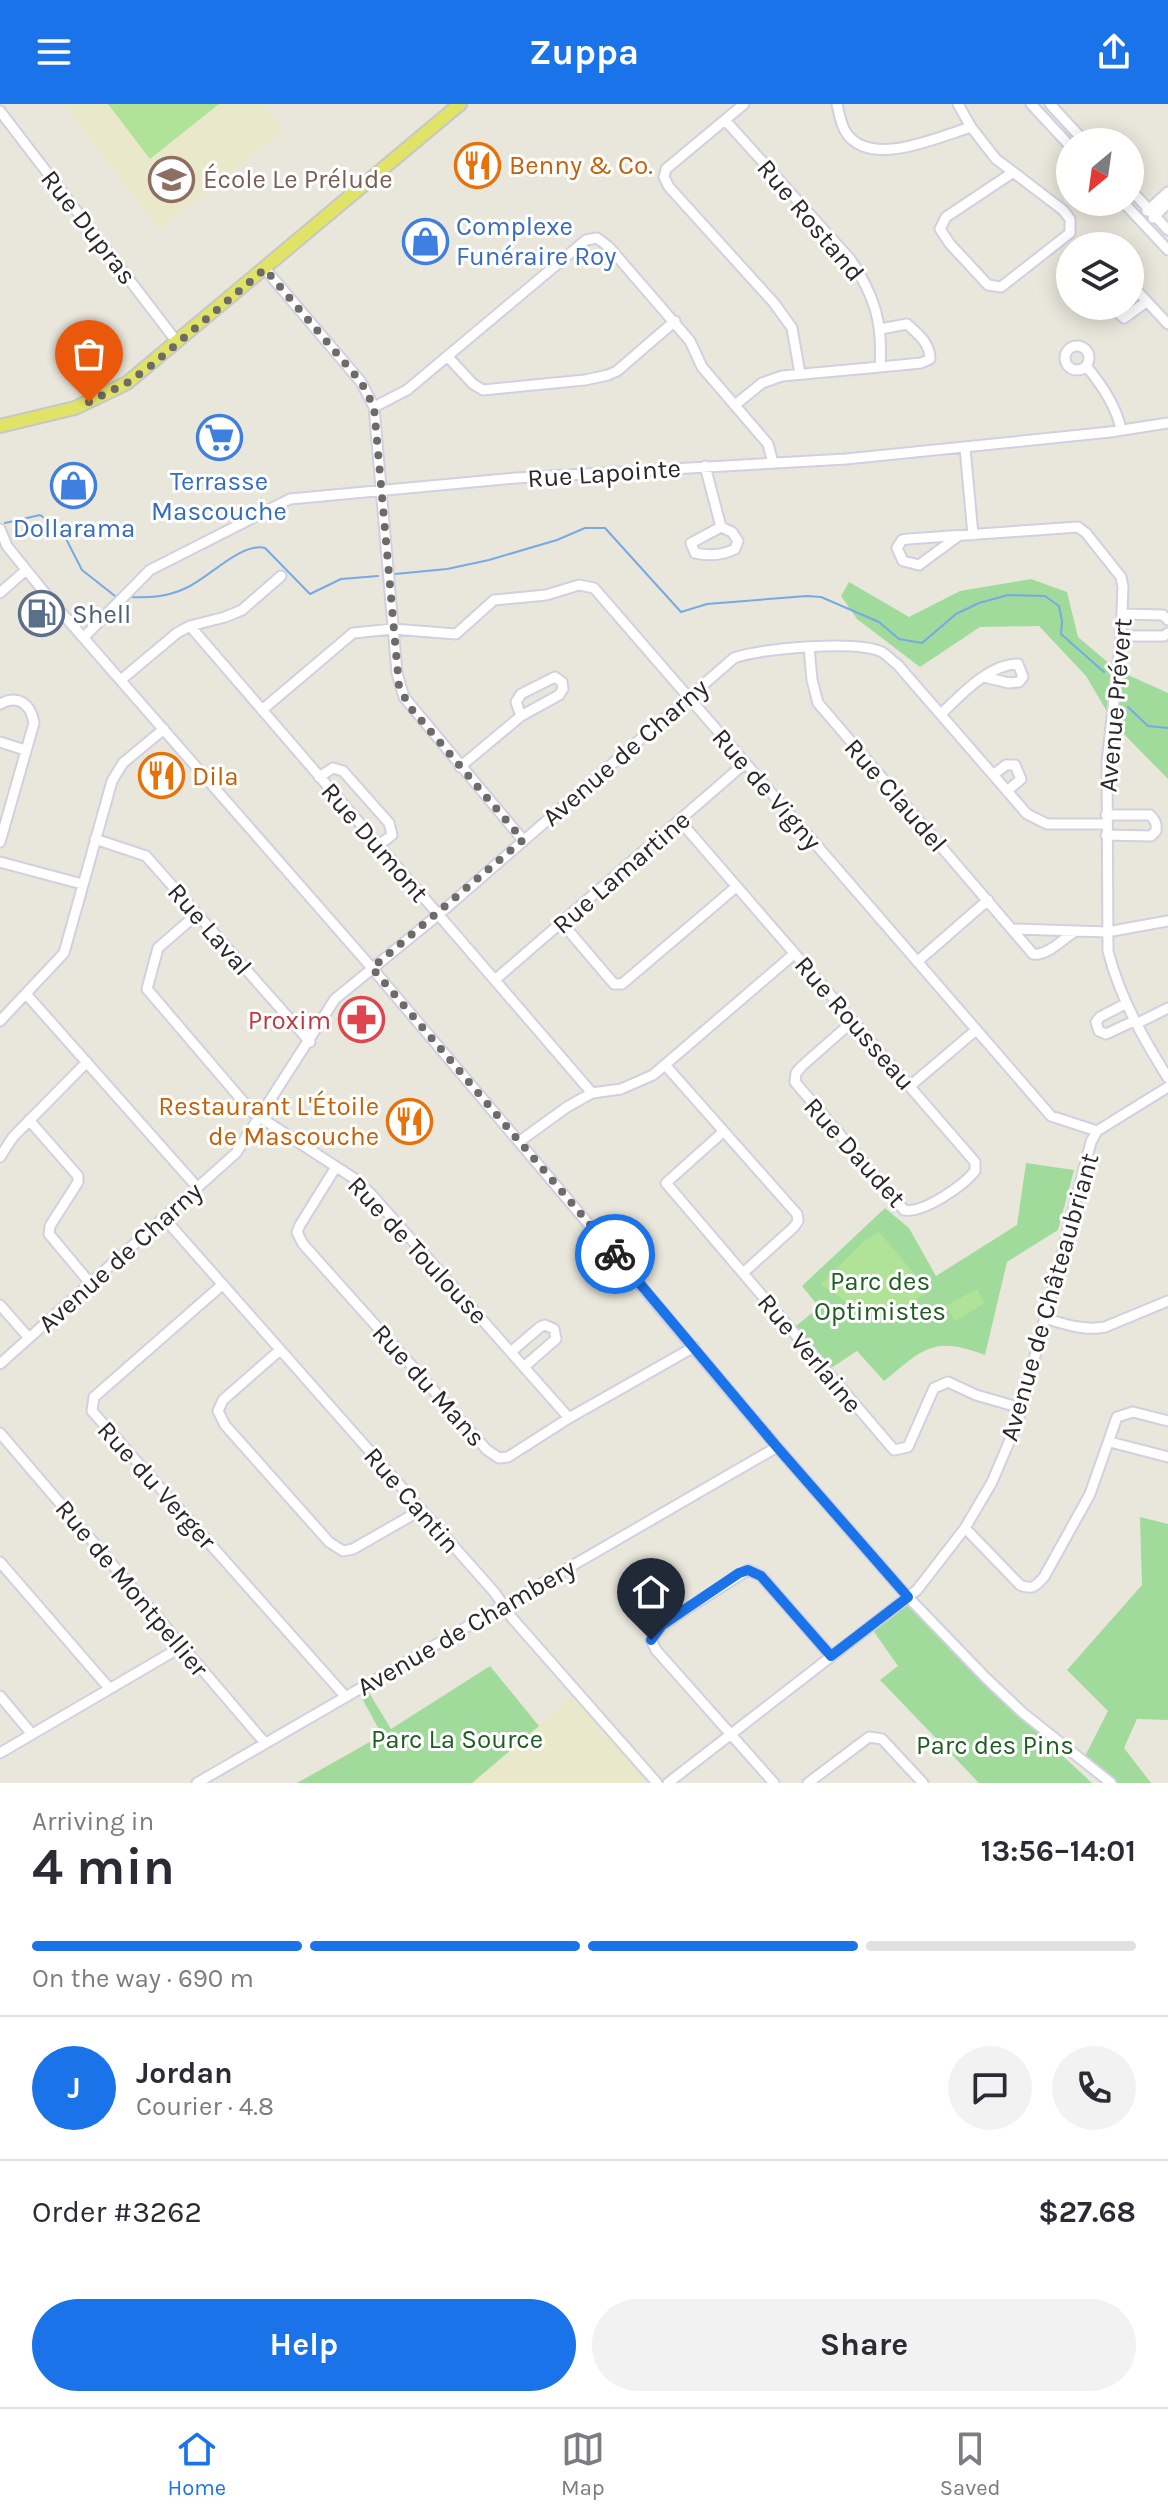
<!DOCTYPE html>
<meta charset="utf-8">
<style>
:root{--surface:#fff;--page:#f2f2f3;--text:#2b2b33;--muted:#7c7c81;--line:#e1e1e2;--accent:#1a73e8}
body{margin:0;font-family:Karla,sans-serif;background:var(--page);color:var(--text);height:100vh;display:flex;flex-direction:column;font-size:30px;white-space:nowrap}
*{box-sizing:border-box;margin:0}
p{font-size:26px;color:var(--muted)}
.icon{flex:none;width:44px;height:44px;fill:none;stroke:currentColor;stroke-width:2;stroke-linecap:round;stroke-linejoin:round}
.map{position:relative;height:1679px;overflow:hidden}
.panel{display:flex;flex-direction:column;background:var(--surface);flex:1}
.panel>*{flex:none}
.needle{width:52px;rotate:209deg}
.buttons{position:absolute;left:1056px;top:24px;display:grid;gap:16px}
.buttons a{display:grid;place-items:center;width:88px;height:88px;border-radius:50%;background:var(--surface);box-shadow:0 4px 20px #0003;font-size:40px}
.pin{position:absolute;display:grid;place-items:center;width:68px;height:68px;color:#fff;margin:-82px -34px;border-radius:50% 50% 50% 0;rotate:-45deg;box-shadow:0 0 8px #0007}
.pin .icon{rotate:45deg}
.courier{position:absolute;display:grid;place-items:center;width:80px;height:80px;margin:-40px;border:6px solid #1a73e8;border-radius:50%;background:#fff;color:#222;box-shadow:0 2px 10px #0007}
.summary em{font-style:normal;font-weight:700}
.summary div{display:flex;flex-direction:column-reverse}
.summary{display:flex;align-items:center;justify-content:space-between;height:136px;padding:0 32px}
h1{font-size:52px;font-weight:700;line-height:60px}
.bar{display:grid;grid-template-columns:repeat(4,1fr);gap:12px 8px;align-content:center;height:96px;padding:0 32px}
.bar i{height:10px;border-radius:6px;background:var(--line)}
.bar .current{background:var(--accent)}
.bar p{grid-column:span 4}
.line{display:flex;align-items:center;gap:20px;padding:0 32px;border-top:2px solid var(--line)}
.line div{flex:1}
.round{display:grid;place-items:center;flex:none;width:84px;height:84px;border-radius:42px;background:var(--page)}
.action{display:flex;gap:16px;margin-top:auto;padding:16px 32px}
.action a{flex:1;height:92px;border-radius:48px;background:var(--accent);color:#fff;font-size:32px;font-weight:700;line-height:92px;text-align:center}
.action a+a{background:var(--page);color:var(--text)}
header{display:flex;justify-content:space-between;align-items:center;height:104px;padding:0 32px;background:var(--accent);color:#fff;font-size:36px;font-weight:700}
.menu{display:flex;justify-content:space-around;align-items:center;height:112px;border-top:2px solid var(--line);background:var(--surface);font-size:22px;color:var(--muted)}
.menu a{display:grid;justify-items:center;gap:4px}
.menu .current{color:var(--accent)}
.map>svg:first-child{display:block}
</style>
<header><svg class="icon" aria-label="menu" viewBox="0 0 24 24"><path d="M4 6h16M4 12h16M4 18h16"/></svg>Zuppa<svg class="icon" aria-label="share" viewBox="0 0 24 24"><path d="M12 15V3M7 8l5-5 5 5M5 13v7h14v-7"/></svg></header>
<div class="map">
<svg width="1168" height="1679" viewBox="0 0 1168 1679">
<rect width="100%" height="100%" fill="#e9e7db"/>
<!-- education -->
<path fill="#eae8cb" d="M63 0H264L285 25 159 126Z
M575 1588 657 1679H472L539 1622Z"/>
<!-- green -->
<path fill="#a1db9c" d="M1031 475 1067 488 1078 533 1117 566 1168 589V675L1115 621 1086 572 1039 522 980 523 920 563 857 515 841 492 849 478 909 513 960 487Z
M1026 1059 1074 1066 1058 1126 1007 1158 985 1251C932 1231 924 1245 884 1277L857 1247 825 1268 790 1227 819 1203 802 1182 885 1104 909 1124 936 1172 1017 1121Z
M1140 1413 1168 1420V1616L1137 1615 1124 1644 1151 1679H1111L1083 1656 1108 1607 1067 1566 1142 1481Z
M906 1502 915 1505 997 1591 1092 1679H979L880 1576 898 1562 872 1525Z
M490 1562 539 1622 472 1679H297L382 1631 358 1587 365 1582 391 1625Z"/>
<!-- pitch -->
<path fill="#b0e298" d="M108 0H219L150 55Z
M879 1128 929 1187C876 1225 870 1215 821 1180L865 1136Z
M977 1185 985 1199 955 1217 946 1202Z"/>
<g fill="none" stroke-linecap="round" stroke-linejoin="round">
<!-- stream -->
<path stroke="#76aae3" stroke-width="2" d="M5 419 40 411 61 425 82 466 115 492
M395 470 447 465 489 456 557 436 585 424H605L681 508 707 500 807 492 821 493 879 518 899 535 922 539 956 510 979 499 1008 491 1045 492 1059 502 1062 517 1061 530 1104 568
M130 493C150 494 167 493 186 484 209 474 241 438 265 444L310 490 341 475 378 472
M1128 603 1148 622 1168 624"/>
<defs>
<path id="minor" d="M744 0 666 65 664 73 669 83 774 199 792 224 800 270
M837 0C839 9 841 22 847 30 872 64 938 33 971 23
M958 0 971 23 996 55 1063 106 1070 115V129L1001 183 988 181 950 140 940 125 946 113 1012 69
M1031 0 1070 42
M1050 0 1085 38
M0 7 177 238
M725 16 850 155C875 192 883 219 880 263L782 272 762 279 735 301
M1130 85 1168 126
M1123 98 1168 146
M1147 107 1168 88
M1153 114 1168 99
M265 165 361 278 374 303 397 569 404 593 523 736
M1130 186 1139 189 1168 220
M1115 202 1114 205 1124 214 1146 198
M880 225 907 220C918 230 930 239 930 255L921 259 880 263
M1065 254a12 12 0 1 1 24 0a12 12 0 1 1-24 0Z
M448 253 473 280 483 286 585 276 608 271 617 267 675 217
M1087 263C1101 280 1117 304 1121 326
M374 303 407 286 586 136 597 134 609 143 690 237 702 263 768 340 773 359
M965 344 973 431
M705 362 721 423
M721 423 732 428 738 437 735 445C723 451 708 452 695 449L691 439Z
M0 425 7 442 53 499 372 864 777 1343 908 1493 986 1574 1023 1609 1111 1679
M957 433 919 461 903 457 897 444 902 436 908 435 1078 423 1086 429 1121 473 1123 483 1121 532 1107 658 1108 847C1120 894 1143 934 1168 974
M0 489 26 466
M1123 510 1163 511 1168 516
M190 522 592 989
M1121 532H1164L1168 529
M84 533 150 466 290 395 516 374 846 355 1110 328 1168 319
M809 543 812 576 818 599 1033 850C1047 852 1062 836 1074 828
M122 575 177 529 190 522 225 513 242 506 281 472
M0 600C18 590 31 600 34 619L0 738
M262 606 353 529 393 525 456 530 494 496 546 491 579 481 594 484 1038 997 1051 1012 1097 1027
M941 610C961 591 989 560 1018 560L1023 573 1019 578 1009 579 984 573
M0 638 25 646
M460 663 521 612 559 591 563 585 562 578 555 573 521 590 516 598 521 612
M993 671 1006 661H1015L1021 675 1007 687
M319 673 333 664 343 667 389 719 392 731 379 741
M680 717C778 831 877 944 975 1058V1067C964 1081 923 1110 904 1106L795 978 796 969 802 962 853 917
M1106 731 1151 732 1156 727C1157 719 1155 716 1150 711H1106
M95 735 146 752 310 938
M0 758 82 780
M197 810 158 844 147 885 252 1008 355 1075 371 1090 569 1314
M562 819 614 880H622L736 783
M1013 825 1107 828 1168 817
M918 857 988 796
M496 875 744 660
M27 891 197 1083
M1125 900 1100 913 1096 918 1099 927 1106 930 1134 917
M0 917 64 849 112 677 123 659 164 625
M1136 920 1168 904
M666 962 797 1110 798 1117 794 1123 743 1169
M910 982 976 926
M29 1016 78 1072V1078L50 1122 49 1130 90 1179
M723 1028 666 1079 894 1346 908 1343 934 1284 948 1278 976 1291 1021 1304
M520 1037 567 1003 592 989 621 985 653 971 794 850
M0 1053 13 1033 87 958
M336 1063 300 1121 297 1128 303 1140 487 1346 499 1354 508 1353 569 1314 694 1243
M164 1114 495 1489 512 1514 657 1679
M222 1181 94 1293 92 1307 345 1592
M0 1201 29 1234
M1044 1214C1065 1220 1083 1227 1105 1223L1168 1197
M280 1246 223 1296 218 1307 225 1321 329 1438 343 1447 353 1445 421 1406
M512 1247 540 1223 545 1221 554 1225 556 1235 525 1262
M0 1260 236 1049 335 895 438 811 734 554C761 544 857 536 882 548 887 551 892 557 897 560L1027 710 1047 720H1106
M0 1329 265 1639
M1110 1338 1168 1353
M965 1424 1020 1481C1032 1486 1035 1483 1044 1473L1090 1390 1117 1313 1133 1308 1168 1317
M0 1458 109 1584
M0 1592 31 1629
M0 1649 181 1543
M197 1679 777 1343
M668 1679 917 1486 965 1424 992 1378 1018 1317 1091 1038 1097 1027 1168 983
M774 1679 656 1546 651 1536 662 1521 748 1466 761 1472 831 1552
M808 1679 869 1633 882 1635 923 1679"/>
<path id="major" d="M0 322 75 304 127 279 460 0"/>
</defs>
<!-- minor casing -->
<use href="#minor" stroke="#d1d0e0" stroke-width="13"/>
<!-- major casing -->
<use href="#major" stroke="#c7c7c7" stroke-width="16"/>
<!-- minor -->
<use href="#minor" stroke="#fff" stroke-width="9"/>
<!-- major -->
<use href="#major" stroke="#e0e366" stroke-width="12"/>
</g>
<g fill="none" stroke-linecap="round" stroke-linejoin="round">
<!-- done -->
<path stroke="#6c6b67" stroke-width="8" stroke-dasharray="0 14.4" d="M89 298 127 279 152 261 265 165 361 278 374 303 399 582 409 602 523 736 372 864 615 1150"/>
<!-- route -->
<path stroke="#1a73e8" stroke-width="10" d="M615 1150 777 1343 908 1493 831 1552 761 1472 748 1466 739 1469 662 1521 651 1536"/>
</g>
<!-- icons -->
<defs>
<symbol id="restaurant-ring" viewBox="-11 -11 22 22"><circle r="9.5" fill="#fff" stroke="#e8710a" stroke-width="1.5"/><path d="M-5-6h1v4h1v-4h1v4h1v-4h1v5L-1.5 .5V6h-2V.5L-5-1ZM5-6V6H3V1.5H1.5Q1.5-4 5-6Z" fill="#e8710a"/></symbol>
<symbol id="school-ring" viewBox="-11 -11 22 22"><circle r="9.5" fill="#fff" stroke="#8d6e63" stroke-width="1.5"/><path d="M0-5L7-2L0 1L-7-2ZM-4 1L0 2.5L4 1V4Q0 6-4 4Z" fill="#8d6e63"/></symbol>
<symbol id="shop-ring" viewBox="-11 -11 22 22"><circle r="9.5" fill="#fff" stroke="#3f7fe0" stroke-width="1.5"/><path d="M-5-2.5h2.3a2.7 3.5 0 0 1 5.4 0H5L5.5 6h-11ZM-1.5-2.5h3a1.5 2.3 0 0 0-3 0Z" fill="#3f7fe0"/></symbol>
<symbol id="supermarket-ring" viewBox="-11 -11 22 22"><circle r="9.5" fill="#fff" stroke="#3f7fe0" stroke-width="1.5"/><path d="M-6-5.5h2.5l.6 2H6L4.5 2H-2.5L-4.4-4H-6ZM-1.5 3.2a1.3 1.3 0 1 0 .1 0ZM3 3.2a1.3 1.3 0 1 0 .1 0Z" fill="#3f7fe0"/></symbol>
<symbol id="fuel-ring" viewBox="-11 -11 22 22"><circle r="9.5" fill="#fff" stroke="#5c6f8a" stroke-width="1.5"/><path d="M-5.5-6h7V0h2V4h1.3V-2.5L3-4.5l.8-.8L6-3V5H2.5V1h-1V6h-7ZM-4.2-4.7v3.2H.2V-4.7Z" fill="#5c6f8a"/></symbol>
<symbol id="pharmacy-ring" viewBox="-11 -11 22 22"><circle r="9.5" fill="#fff" stroke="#e0444e" stroke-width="1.5"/><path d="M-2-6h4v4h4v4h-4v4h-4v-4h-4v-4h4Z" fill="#e0444e"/></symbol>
</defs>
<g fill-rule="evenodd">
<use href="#restaurant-ring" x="452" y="36" width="51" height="51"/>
<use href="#school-ring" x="146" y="50" width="51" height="51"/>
<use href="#shop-ring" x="400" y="112" width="51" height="51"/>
<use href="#supermarket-ring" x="194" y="308" width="51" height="51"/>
<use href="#shop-ring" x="48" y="356" width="51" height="51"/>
<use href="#fuel-ring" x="16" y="484" width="51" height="51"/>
<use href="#restaurant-ring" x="136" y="646" width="51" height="51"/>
<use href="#pharmacy-ring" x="336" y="890" width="51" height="51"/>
<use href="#restaurant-ring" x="384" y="992" width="51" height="51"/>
</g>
<g text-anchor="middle" stroke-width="6" stroke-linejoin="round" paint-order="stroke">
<!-- food labels -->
<g font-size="26" fill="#c56008" stroke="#fff" text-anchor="start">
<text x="509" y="70">Benny &amp; Co.</text>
<text x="192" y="681">Dila</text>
<text x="379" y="1011" text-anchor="end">Restaurant L'Étoile<tspan x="379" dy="30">de Mascouche</tspan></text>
</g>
<!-- education labels -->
<g font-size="26" fill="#785e54" stroke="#fff" text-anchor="start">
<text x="203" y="84">École Le Prélude</text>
</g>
<!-- street labels -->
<g font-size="26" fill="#282828" stroke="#fff">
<text transform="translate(811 116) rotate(50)" y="9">Rue Rostand</text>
<text transform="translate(89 123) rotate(52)" y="9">Rue Dupras</text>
<text transform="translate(604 369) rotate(-4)" y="9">Rue Lapointe</text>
<text transform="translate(1115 601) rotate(-85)" y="9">Avenue Prévert</text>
<text transform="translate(625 648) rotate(-41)" y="9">Avenue de Charny</text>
<text transform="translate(767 685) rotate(49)" y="9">Rue de Vigny</text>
<text transform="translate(896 691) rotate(49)" y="9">Rue Claudel</text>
<text transform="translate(375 738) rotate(49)" y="9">Rue Dumont</text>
<text transform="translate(621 768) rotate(-41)" y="9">Rue Lamartine</text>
<text transform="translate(210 825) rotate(49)" y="9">Rue Laval</text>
<text transform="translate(855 919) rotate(49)" y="9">Rue Rousseau</text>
<text transform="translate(855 1048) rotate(48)" y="9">Rue Daudet</text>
<text transform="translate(418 1146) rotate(47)" y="9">Rue de Toulouse</text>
<text transform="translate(120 1153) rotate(-42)" y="9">Avenue de Charny</text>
<text transform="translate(1049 1193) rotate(-74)" y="9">Avenue de Châteaubriant</text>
<text transform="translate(810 1249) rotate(50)" y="9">Rue Verlaine</text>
<text transform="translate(429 1281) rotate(48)" y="9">Rue du Mans</text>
<text transform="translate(157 1381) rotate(48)" y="9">Rue du Verger</text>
<text transform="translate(412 1396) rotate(49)" y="9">Rue Cantin</text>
<text transform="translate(132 1484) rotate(50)" y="9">Rue de Montpellier</text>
<text transform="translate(466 1523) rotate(-30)" y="9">Avenue de Chambery</text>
</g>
<!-- shop labels -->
<g font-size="26" fill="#366cbe" stroke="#fff">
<text x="456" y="131" text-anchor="start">Complexe<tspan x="456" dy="30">Funéraire Roy</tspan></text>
<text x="219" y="386">Terrasse<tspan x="219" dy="30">Mascouche</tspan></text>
<text x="74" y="433">Dollarama</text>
</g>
<!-- service labels -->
<g font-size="26" fill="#4e5e75" stroke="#fff" text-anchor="start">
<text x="72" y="519">Shell</text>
</g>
<!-- health labels -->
<g font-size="26" fill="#be3a42" stroke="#fff" text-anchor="end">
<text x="331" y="925">Proxim</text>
</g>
<!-- park labels -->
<g font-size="26" fill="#205d23" stroke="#fff">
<text x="880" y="1186">Parc des<tspan x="880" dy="30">Optimistes</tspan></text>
<text x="457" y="1644">Parc La Source</text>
<text x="995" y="1650">Parc des Pins</text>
</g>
</g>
</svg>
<div class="buttons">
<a><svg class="needle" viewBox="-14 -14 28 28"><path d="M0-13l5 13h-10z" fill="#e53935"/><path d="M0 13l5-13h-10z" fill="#7c7c81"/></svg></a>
<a><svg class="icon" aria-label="layers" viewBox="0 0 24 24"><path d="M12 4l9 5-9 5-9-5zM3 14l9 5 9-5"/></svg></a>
</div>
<div class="pin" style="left:89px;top:298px;background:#ea580c"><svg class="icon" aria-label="bag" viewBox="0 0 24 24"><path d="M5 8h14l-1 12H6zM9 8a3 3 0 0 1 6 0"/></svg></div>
<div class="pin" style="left:651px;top:1536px;background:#1f2937"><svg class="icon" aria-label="home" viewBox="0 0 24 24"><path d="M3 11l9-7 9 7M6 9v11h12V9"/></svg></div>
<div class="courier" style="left:615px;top:1150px"><svg class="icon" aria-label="bike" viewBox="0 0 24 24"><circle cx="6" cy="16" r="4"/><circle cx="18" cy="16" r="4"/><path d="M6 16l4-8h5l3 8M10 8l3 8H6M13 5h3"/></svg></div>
</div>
<section class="panel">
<div class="summary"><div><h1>4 min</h1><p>Arriving in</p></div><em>13:56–14:01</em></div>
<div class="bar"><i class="current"></i><i class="current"></i><i class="current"></i><i></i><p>On the way · 690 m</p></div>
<div class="line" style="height:144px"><b class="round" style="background:var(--accent);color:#fff">J</b><div><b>Jordan</b><p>Courier · 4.8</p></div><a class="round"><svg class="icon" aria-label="chat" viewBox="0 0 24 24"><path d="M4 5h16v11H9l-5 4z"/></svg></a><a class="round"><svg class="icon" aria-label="phone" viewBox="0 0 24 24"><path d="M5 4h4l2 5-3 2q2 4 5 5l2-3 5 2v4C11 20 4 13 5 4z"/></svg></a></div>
<div class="line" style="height:104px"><div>Order #3262</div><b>$27.68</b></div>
<div class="action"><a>Help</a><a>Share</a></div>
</section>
<nav class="menu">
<a class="current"><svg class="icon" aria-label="home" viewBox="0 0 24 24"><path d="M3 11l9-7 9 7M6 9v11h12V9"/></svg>Home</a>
<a><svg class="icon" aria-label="map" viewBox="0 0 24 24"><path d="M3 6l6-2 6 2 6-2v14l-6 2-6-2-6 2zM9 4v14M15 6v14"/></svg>Map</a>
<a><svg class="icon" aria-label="saved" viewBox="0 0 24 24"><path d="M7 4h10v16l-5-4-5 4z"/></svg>Saved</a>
</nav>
